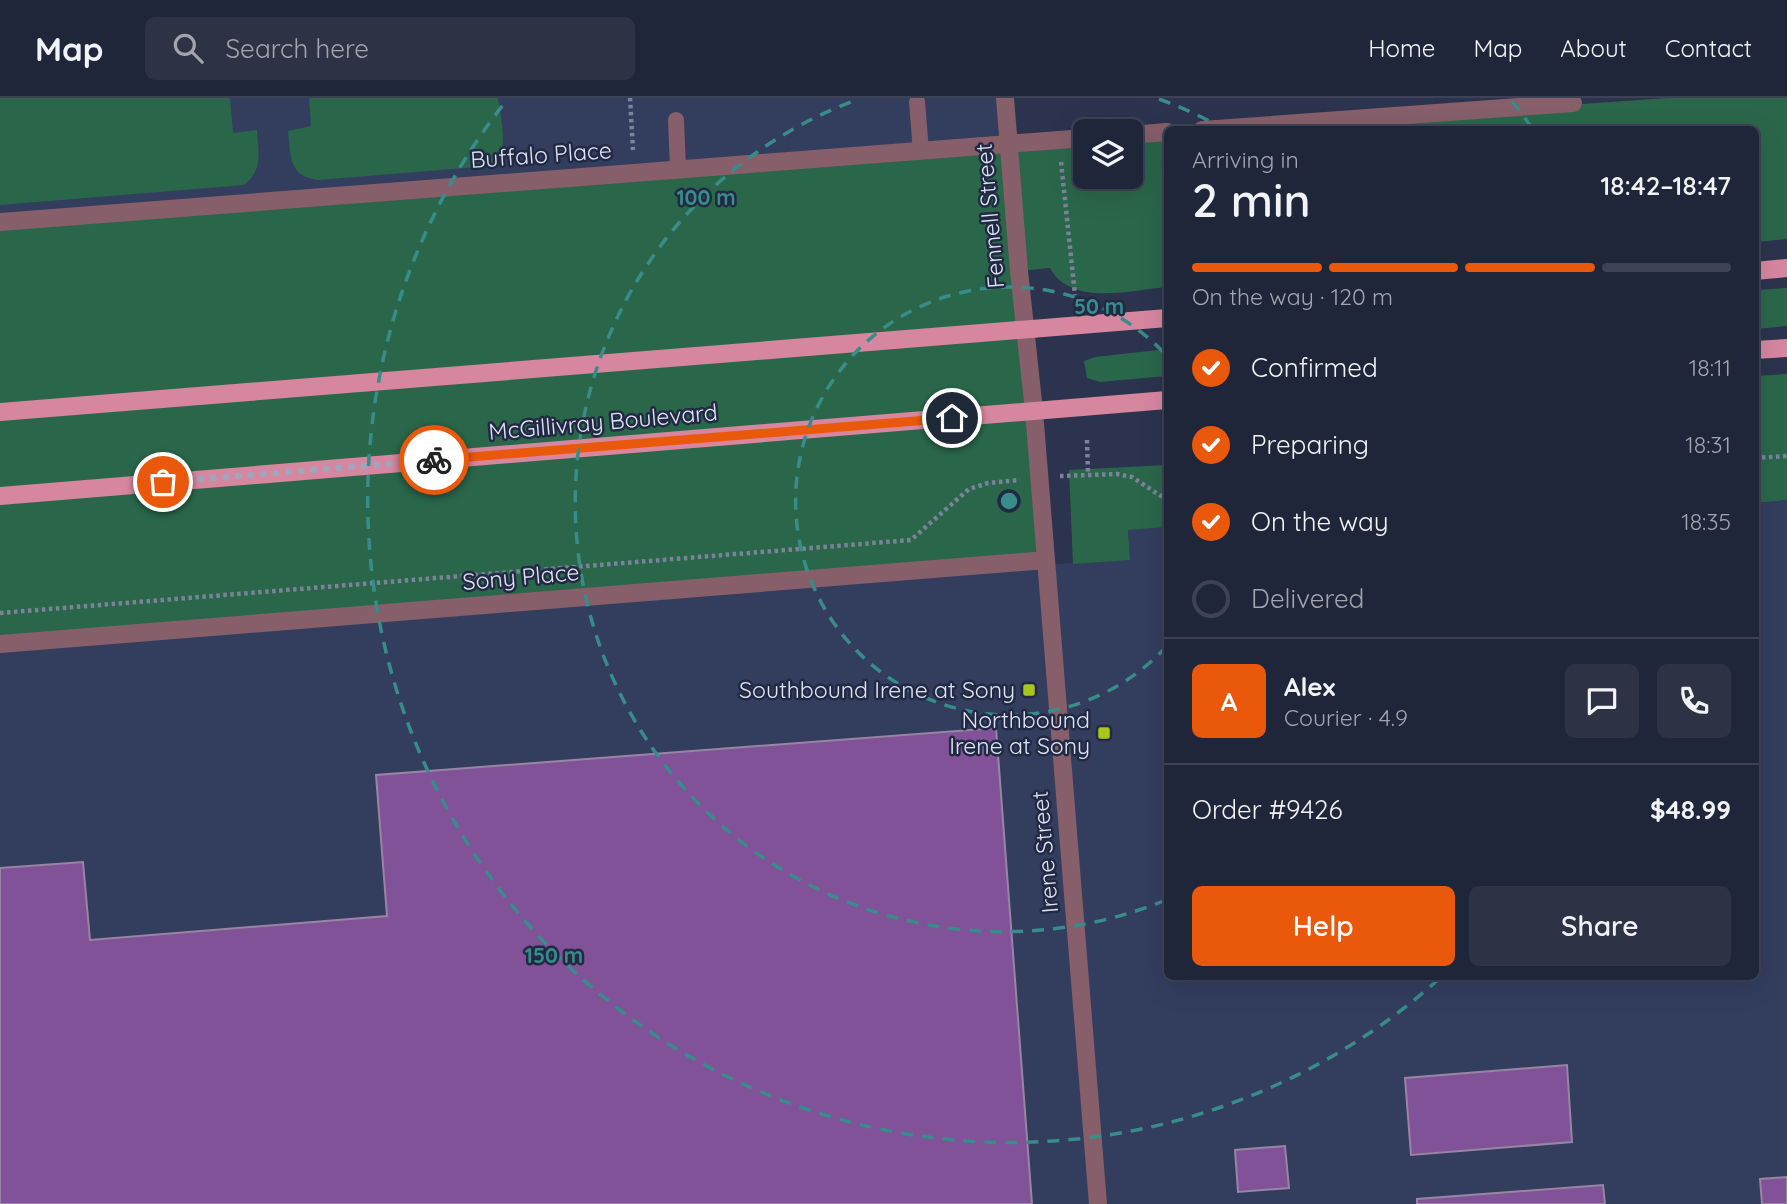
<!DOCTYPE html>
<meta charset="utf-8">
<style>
:root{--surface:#20263a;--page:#2d3245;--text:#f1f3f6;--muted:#a2a5af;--line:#3d4354;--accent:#ea580c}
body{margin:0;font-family:Quicksand,sans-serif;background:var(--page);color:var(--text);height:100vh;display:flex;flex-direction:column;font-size:26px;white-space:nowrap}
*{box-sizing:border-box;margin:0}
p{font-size:23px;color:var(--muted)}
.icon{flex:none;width:38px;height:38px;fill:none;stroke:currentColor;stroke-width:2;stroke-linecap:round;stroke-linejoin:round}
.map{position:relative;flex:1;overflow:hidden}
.details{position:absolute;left:1164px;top:28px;width:595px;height:854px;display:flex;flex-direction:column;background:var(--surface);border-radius:10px;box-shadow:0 7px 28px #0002,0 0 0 2px var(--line)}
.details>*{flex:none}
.fabs{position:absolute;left:1073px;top:21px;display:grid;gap:14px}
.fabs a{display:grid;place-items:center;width:70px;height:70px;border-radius:10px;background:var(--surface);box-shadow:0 7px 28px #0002,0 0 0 2px var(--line);font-size:35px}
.pin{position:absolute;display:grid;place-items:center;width:60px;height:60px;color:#fff;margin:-30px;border:4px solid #fff;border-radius:50%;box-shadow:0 2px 7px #0007}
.courier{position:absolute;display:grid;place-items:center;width:70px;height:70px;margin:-35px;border:5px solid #ea580c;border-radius:50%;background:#fff;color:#222;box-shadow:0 2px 9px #0007}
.headline em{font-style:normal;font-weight:600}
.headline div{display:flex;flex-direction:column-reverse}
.headline{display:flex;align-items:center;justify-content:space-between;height:119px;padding:0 28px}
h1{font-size:46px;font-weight:600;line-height:52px}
.bar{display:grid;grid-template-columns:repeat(4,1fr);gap:10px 7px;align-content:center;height:84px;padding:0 28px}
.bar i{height:9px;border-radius:5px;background:var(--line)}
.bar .on{background:var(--accent)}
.bar p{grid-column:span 4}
.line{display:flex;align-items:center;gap:18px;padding:0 28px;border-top:2px solid var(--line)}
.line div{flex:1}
.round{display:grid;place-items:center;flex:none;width:74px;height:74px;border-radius:10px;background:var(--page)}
ol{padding:0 28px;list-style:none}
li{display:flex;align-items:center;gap:21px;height:77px}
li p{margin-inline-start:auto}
li .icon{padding:7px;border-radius:50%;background:var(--accent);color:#fff;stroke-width:4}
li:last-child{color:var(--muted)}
li i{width:38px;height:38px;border:4px solid var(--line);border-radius:50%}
.primary-button{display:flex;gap:14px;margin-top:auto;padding:14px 28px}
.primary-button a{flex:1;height:80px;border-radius:10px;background:var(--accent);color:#fff;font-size:28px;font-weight:600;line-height:80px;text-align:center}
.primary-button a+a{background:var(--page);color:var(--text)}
header{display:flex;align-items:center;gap:42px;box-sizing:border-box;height:98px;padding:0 35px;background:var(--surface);border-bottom:2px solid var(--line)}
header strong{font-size:33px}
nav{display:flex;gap:38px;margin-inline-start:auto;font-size:24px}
.search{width:490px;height:63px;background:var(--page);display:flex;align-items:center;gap:18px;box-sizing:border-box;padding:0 24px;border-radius:10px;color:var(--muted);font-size:26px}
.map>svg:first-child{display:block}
</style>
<header>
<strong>Map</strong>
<div class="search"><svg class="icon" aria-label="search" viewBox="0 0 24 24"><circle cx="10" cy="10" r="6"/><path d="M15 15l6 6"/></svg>Search here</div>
<nav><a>Home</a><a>Map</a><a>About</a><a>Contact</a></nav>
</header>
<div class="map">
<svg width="1787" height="1106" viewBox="0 0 1787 1106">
<rect width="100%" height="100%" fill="#2b334e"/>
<!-- built -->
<path fill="#333d5e" d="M0 0H1005L1009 46 0 124Z
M1787 402V1106H0V546L845 478 1130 462 1128 432 1167 429V878H1755V405Z"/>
<!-- green -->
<path fill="#2a674a" d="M0 0H230L233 35 257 32C258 55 264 71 244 87L0 107Z
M309 0H498C500 19 512 60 489 68L318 82C288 78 291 58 288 33L311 28Z
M1668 0H1787V141L1755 144V32H1202Z
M1167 34V189C1131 192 1071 209 1050 170L1019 173 1046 462 0 546V124L1085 40V79H1130L1131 37Z
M1787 190V228L1755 231V192Z
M1167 251V278L1100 284 1087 280 1084 263 1095 259Z
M1787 276V402L1755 405V278Z
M1167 367V429L1128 432 1130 462 1073 466 1069 372Z"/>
<!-- building -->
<path fill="#815298" stroke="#9885a2" stroke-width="2" d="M996 630 1032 1106H0V770L83 764 90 842 387 818 376 677Z
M1567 967 1572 1044 1411 1057 1405 980Z
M1285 1048 1289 1090 1238 1094 1235 1052Z
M1787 1079V1106H1762L1760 1081Z
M1603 1087 1605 1106H1417V1101Z"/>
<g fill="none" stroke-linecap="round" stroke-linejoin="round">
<!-- path -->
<path stroke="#7b8299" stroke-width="4.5" stroke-dasharray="3.5 3.5" stroke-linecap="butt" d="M630 0 633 52
M1061 64 1075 197
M1087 342 1088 376
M1755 360 1787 358
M1060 378 1117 376 1132 379 1167 402
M0 515 911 442 969 391 988 385 1020 382"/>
<!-- lane -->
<path stroke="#865f6a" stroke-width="16" d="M917 4 921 53
M676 22 678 71"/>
<!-- street -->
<path stroke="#865f6a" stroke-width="18" d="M1005 0 1019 173 1034 313 1098 1106
M1202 32 1573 5
M1130 37 1167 34
M0 124 1085 40
M0 546 1046 462"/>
<!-- primary -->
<path stroke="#d6879f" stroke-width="18" d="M1755 173 1787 170
M1755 252 1787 250
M0 314 1167 220
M0 398 1167 302"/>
</g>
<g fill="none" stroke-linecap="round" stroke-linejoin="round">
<!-- done -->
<path stroke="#9fa5ba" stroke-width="7" stroke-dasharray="0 12.6" d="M163 384 434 362"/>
<!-- route -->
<path stroke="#ea580c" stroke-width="9" d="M434 362 952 320"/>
</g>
<!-- distance rings -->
<g fill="none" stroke="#388c89" stroke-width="3.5" stroke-dasharray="12 9">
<path d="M1167 548A214 214 0 1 1 1167 258"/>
<path d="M1166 802A429 429 0 1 1 859 1M1159 1A429 429 0 0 1 1224 31"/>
<path d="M1439 881A643 643 0 0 1 506 3M1512 3A643 643 0 0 1 1532 30"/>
</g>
<!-- markers -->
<g fill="#a9c71a" stroke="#212943" stroke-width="2.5">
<rect x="1022" y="585" width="14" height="14" rx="3.5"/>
<rect x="1097" y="628" width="14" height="14" rx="3.5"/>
</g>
<g text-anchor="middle" stroke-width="5" stroke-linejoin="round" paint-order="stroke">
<!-- street labels -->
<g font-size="23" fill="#dde3f4" stroke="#212943">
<text transform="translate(541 57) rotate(-4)" y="8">Buffalo Place</text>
<text transform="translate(990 118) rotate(-95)" y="8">Fennell Street</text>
<text transform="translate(603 324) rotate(-5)" y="8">McGillivray Boulevard</text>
<text transform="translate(521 479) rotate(-5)" y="8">Sony Place</text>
<text transform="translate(1045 754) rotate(-95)" y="8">Irene Street</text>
</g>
<!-- poi labels -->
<g font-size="23" fill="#dde3f4" stroke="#212943" text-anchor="end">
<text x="1015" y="600">Southbound Irene at Sony</text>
<text x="1090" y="630">Northbound<tspan x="1090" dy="26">Irene at Sony</tspan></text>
</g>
</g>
<circle cx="1009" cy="403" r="10" fill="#388c89" stroke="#212943" stroke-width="3.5"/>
<g font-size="21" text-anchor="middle" font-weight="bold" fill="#388c89" stroke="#212943" stroke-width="5" stroke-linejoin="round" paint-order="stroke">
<text x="706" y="107">100 m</text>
<text x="1099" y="216">50 m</text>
<text x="554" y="865">150 m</text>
</g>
</svg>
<div class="fabs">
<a><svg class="icon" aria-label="layers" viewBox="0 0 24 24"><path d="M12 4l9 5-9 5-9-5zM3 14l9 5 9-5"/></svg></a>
</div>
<div class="pin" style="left:163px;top:384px;background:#ea580c"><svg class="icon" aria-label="bag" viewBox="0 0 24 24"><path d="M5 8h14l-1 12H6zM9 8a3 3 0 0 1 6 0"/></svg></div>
<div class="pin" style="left:952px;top:320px;background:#1f2937"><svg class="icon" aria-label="home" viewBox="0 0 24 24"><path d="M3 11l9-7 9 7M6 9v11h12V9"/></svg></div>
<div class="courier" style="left:434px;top:362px"><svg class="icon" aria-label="bike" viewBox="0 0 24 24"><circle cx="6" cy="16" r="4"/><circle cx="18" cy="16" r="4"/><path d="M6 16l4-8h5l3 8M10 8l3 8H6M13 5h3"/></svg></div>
<section class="details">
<div class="headline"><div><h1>2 min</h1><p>Arriving in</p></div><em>18:42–18:47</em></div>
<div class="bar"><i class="on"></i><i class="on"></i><i class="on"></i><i></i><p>On the way · 120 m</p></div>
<ol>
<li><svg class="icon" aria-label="check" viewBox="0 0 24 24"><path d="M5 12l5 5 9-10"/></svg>Confirmed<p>18:11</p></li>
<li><svg class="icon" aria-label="check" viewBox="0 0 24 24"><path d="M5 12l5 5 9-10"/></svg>Preparing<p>18:31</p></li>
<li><svg class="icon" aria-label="check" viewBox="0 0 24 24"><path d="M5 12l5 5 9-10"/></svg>On the way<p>18:35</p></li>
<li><i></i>Delivered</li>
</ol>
<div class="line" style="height:126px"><b class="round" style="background:var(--accent);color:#fff">A</b><div><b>Alex</b><p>Courier · 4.9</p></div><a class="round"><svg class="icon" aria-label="chat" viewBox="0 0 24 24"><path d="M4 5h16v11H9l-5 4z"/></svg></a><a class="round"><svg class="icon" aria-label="phone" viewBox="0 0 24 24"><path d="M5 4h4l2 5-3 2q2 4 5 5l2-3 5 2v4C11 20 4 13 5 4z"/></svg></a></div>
<div class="line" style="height:91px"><div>Order #9426</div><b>$48.99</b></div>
<div class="primary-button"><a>Help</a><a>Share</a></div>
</section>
</div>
